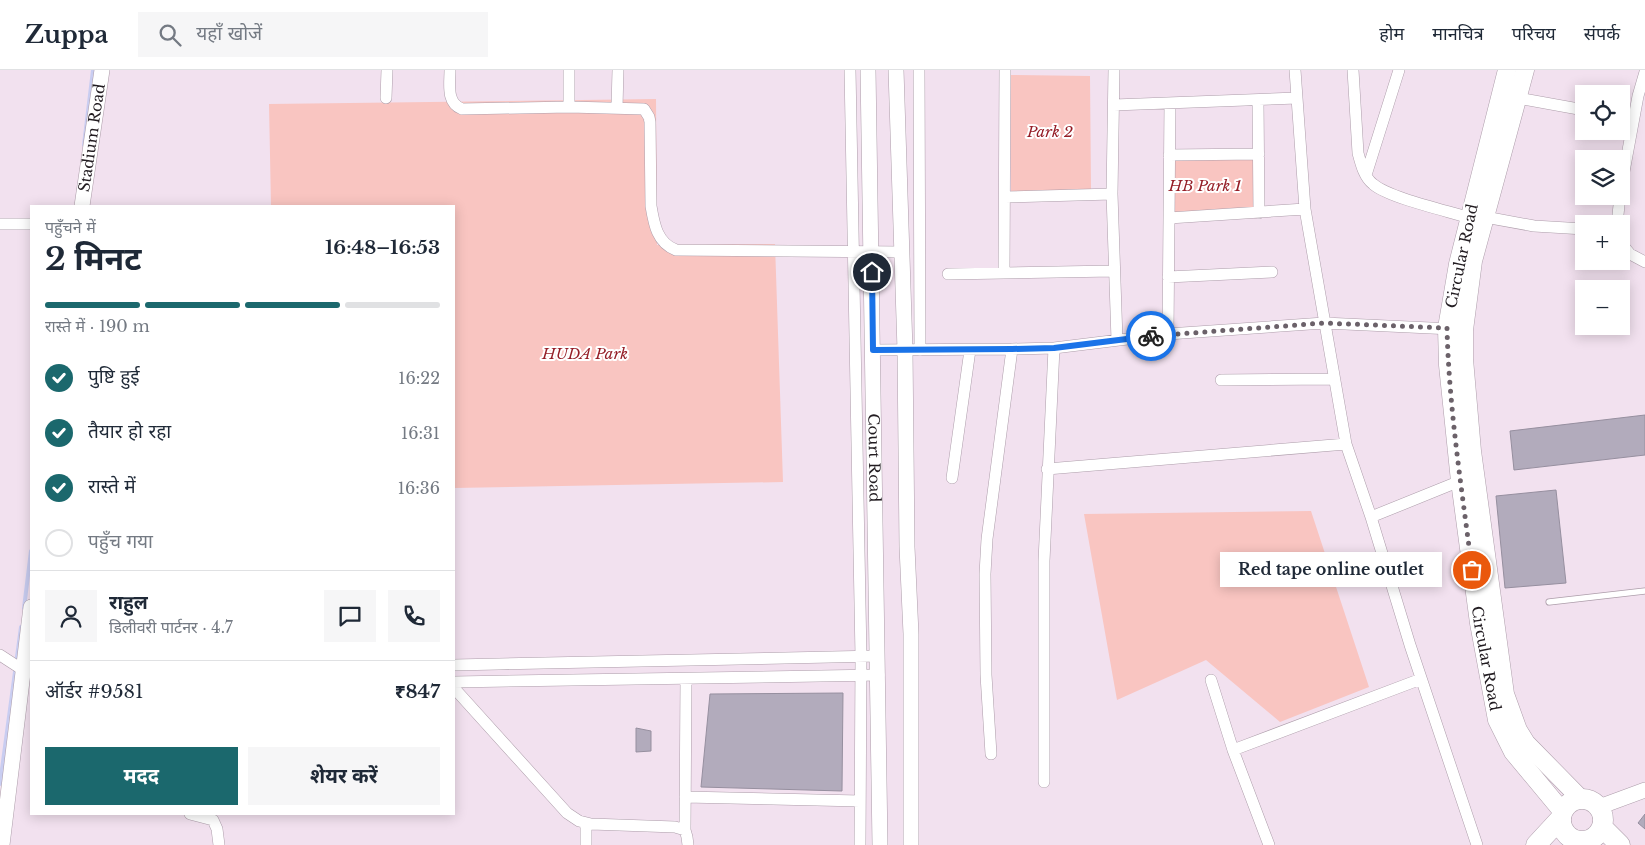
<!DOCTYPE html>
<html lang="hi">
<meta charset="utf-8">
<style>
:root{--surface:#fff;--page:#f6f6f7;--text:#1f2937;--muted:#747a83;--line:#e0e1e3;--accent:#1b686d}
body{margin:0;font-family:"Libre Baskerville","Noto Sans Devanagari",serif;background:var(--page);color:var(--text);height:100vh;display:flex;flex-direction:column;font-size:19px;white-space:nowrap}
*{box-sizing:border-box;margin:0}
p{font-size:16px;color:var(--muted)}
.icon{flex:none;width:28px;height:28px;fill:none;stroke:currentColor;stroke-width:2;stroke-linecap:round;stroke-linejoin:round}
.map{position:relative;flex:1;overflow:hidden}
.drawer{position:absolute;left:30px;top:135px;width:425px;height:610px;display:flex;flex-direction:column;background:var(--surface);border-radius:0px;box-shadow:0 2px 12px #0003}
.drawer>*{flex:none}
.fabs{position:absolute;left:1575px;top:15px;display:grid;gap:10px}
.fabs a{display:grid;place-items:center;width:55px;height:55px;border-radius:0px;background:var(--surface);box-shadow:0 2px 12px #0003;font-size:25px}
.pin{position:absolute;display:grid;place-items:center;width:42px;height:42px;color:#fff;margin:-21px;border:2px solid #fff;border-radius:50%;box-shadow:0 1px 5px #0007}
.courier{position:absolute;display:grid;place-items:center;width:50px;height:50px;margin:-25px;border:4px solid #1a73e8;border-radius:50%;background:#fff;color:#222;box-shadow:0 1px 6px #0007}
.bubble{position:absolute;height:35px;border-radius:0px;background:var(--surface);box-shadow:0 2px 12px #0003;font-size:16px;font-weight:700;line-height:35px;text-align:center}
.summary em{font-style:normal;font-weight:700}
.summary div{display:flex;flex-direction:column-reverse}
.summary{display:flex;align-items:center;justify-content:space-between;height:85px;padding:0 15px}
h1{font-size:32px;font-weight:700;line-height:38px}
.bar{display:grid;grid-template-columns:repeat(4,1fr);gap:8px 5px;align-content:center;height:60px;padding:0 15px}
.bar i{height:6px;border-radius:4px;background:var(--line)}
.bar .active{background:var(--accent)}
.bar p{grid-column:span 4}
.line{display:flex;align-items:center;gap:12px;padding:0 15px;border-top:1px solid var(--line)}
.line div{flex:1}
.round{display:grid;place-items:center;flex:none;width:52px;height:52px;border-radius:0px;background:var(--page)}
ol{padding:0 15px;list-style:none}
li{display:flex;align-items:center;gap:15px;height:55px}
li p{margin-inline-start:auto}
li .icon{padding:5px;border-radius:50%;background:var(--accent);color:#fff;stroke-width:4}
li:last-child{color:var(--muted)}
li i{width:28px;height:28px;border:2px solid var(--line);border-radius:50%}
.cta{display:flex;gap:10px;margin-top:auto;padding:10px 15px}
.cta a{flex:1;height:58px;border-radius:0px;background:var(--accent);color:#fff;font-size:20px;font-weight:700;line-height:58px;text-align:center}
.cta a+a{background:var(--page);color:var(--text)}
header{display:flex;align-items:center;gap:30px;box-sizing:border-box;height:70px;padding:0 25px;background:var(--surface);border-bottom:1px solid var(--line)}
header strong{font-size:24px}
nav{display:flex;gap:28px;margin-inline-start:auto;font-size:18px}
.search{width:350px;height:45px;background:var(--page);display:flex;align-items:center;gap:12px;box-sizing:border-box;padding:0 18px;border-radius:0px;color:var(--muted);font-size:19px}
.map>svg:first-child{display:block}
</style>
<header>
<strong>Zuppa</strong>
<div class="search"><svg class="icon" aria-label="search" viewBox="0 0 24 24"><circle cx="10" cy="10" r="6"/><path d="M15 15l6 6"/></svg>यहाँ खोजें</div>
<nav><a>होम</a><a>मानचित्र</a><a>परिचय</a><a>संपर्क</a></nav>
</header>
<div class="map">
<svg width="1645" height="775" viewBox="0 0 1645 775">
<rect width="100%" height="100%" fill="#f2e1ef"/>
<!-- green -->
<path fill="#f9c5c1" d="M1010 5 1090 6 1091 119 1011 122Z
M656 29 657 175 775 174 783 412 454 418V136H271L269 34Z
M1171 87H1257V141L1171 146Z
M1311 441 1369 617 1280 652 1206 590 1117 630 1084 444Z"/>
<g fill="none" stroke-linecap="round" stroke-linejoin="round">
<!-- stream -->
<path stroke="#c9cdf1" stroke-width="4" d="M84 75 93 0
M24 538 31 481
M0 714 21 557"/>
</g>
<!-- building -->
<path fill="#b2abbc" stroke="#968f9f" d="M1645 345V385L1514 400 1510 361Z
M1556 420 1566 513 1505 518 1496 426Z
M843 623 842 721 701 717 710 624Z
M636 658 651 661V681L636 682Z
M1645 744V759L1638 753Z"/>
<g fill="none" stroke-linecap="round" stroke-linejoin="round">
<defs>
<path id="lane" d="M1549 532 1645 521"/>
<path id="street" d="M450 0C450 14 446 33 462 39L569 37 644 39 649 47 650 52 651 136C654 154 657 173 676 180L901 182
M569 0V37
M850 0 861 587 860 775
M919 0 920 280
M1114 0 1112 124 1117 270
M1295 0 1305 139 1346 374 1371 447 1410 575 1477 775
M1353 0 1358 83C1361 94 1364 107 1373 114 1389 128 1448 141 1470 148
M386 28 387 0
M1518 28 1584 40
M1258 31 1259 143
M1114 35 1297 28
M617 37 618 0
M1169 85 1259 84
M1366 105 1399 0
M1621 118 1638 26 1645 2
M1005 127 1112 124
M1485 147 1534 156 1584 159
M1169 148 1305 139
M0 154H31
M1617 154 1620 126
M1621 173 1630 184 1645 192
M1004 202 1005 0
M948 204 1113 201
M1168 207 1272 202
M1168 264 1170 33
M873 280 1012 279 1054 278 1168 264 1324 253 1452 259
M1221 310 1333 309
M1047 399 1346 374
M952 408 970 280
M1371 447 1460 411
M0 585 23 600H31
M454 595 878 586
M1211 610 1233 680 1269 775
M454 612 879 605
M454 618 567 743 579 751 591 754 675 757 685 760 687 767 688 775
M1233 680 1421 609
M991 684 986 605 985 504 987 469 1012 279
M1044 712V491L1054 278
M685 727 860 731
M190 744 213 750 217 759 219 775
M586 753V775
M685 760 686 609"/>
<g id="secondary">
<path id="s1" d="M868 0 880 775"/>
<path d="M896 0 905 280 907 477 911 564V775"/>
<path id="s2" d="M82 136 102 0"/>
<path d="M1599 737 1645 720"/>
<path d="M2 775 31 537"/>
</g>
<g id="primary">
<path id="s3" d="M1507 0 1458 194 1447 258 1448 295 1460 411 1479 553 1497 650 1513 682 1562 741"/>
<path d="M1525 0 1473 191 1464 260V289L1472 381 1505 624 1518 660 1526 673 1580 728"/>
</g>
<path id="highway" d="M1561 750a21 21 0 1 1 42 0a21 21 0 1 1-42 0Z
M1602 757 1620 775
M1536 775 1560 749"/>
</defs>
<!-- lane casing -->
<use href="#lane" stroke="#ad9daa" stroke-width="7"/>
<!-- street casing -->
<use href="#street" stroke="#ad9daa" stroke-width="12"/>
<!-- secondary casing -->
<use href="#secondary" stroke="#ad9daa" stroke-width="16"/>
<!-- primary casing -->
<use href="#primary" stroke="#ad9daa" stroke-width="19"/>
<!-- highway casing -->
<use href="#highway" stroke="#ad9daa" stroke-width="21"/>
<!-- lane -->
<use href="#lane" stroke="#fff" stroke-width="5.5"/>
<!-- street -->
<use href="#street" stroke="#fff" stroke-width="11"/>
<!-- secondary -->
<use href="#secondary" stroke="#fff" stroke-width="15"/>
<!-- primary -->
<use href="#primary" stroke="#fff" stroke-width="18"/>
<!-- highway -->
<use href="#highway" stroke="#fff" stroke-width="20"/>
</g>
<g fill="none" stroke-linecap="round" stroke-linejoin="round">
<!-- done -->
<path stroke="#6b6169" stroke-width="5" stroke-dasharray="0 9" d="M1151 266 1324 253 1447 258C1449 339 1462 420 1472 500"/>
<!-- route -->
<path stroke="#1a73e8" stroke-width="6" d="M872 202 873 280 1012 279 1054 278 1151 266"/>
</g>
<g text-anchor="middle" stroke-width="4" stroke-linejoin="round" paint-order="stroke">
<!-- park labels -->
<g font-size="15" font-style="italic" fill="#951e27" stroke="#fff">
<text x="1050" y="67">Park 2</text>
<text x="1205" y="121">HB Park 1</text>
<text x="585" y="289">HUDA Park</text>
</g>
<!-- street labels -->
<g font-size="15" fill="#221c21" stroke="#fff">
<text dy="5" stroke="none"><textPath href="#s2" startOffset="69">Stadium Road</textPath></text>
<text transform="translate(1462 186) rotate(-78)" y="5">Circular Road</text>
<text dy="5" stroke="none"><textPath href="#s1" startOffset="388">Court Road</textPath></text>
<text dy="5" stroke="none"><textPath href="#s3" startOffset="598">Circular Road</textPath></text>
</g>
</g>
</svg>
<div class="fabs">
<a><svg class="icon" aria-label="locate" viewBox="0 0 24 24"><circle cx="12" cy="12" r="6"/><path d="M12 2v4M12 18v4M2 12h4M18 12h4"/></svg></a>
<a><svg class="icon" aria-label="layers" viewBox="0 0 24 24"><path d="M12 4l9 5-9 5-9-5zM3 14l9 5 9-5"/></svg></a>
<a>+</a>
<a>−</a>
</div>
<div class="pin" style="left:1472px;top:500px;background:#ea580c"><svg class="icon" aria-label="bag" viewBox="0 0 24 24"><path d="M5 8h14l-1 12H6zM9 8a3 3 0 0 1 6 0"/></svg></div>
<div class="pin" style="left:872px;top:202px;background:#1f2937"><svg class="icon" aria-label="home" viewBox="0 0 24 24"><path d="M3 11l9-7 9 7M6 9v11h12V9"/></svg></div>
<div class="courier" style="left:1151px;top:266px"><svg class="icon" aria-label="bike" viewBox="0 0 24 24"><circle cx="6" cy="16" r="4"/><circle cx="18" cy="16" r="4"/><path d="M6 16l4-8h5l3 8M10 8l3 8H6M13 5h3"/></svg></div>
<div class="bubble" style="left:1220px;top:482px;width:222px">Red tape online outlet</div>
<section class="drawer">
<div class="summary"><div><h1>2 मिनट</h1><p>पहुँचने में</p></div><em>16:48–16:53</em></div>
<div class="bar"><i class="active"></i><i class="active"></i><i class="active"></i><i></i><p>रास्ते में · 190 m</p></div>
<ol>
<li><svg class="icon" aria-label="check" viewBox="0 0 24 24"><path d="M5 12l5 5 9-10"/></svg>पुष्टि हुई<p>16:22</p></li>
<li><svg class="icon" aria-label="check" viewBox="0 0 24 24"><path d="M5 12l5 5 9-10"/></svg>तैयार हो रहा<p>16:31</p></li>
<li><svg class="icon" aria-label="check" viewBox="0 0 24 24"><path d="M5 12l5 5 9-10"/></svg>रास्ते में<p>16:36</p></li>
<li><i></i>पहुँच गया</li>
</ol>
<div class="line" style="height:90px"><a class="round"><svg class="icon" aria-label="person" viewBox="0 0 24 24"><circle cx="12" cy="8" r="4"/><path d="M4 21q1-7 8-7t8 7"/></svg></a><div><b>राहुल</b><p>डिलीवरी पार्टनर · 4.7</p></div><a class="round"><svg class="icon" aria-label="chat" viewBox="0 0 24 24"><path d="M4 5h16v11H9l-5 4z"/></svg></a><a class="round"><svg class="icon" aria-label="phone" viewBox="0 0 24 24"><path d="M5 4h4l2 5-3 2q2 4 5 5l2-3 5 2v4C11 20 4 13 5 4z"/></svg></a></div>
<div class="line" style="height:65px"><div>ऑर्डर #9581</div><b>₹847</b></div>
<div class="cta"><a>मदद</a><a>शेयर करें</a></div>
</section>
</div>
